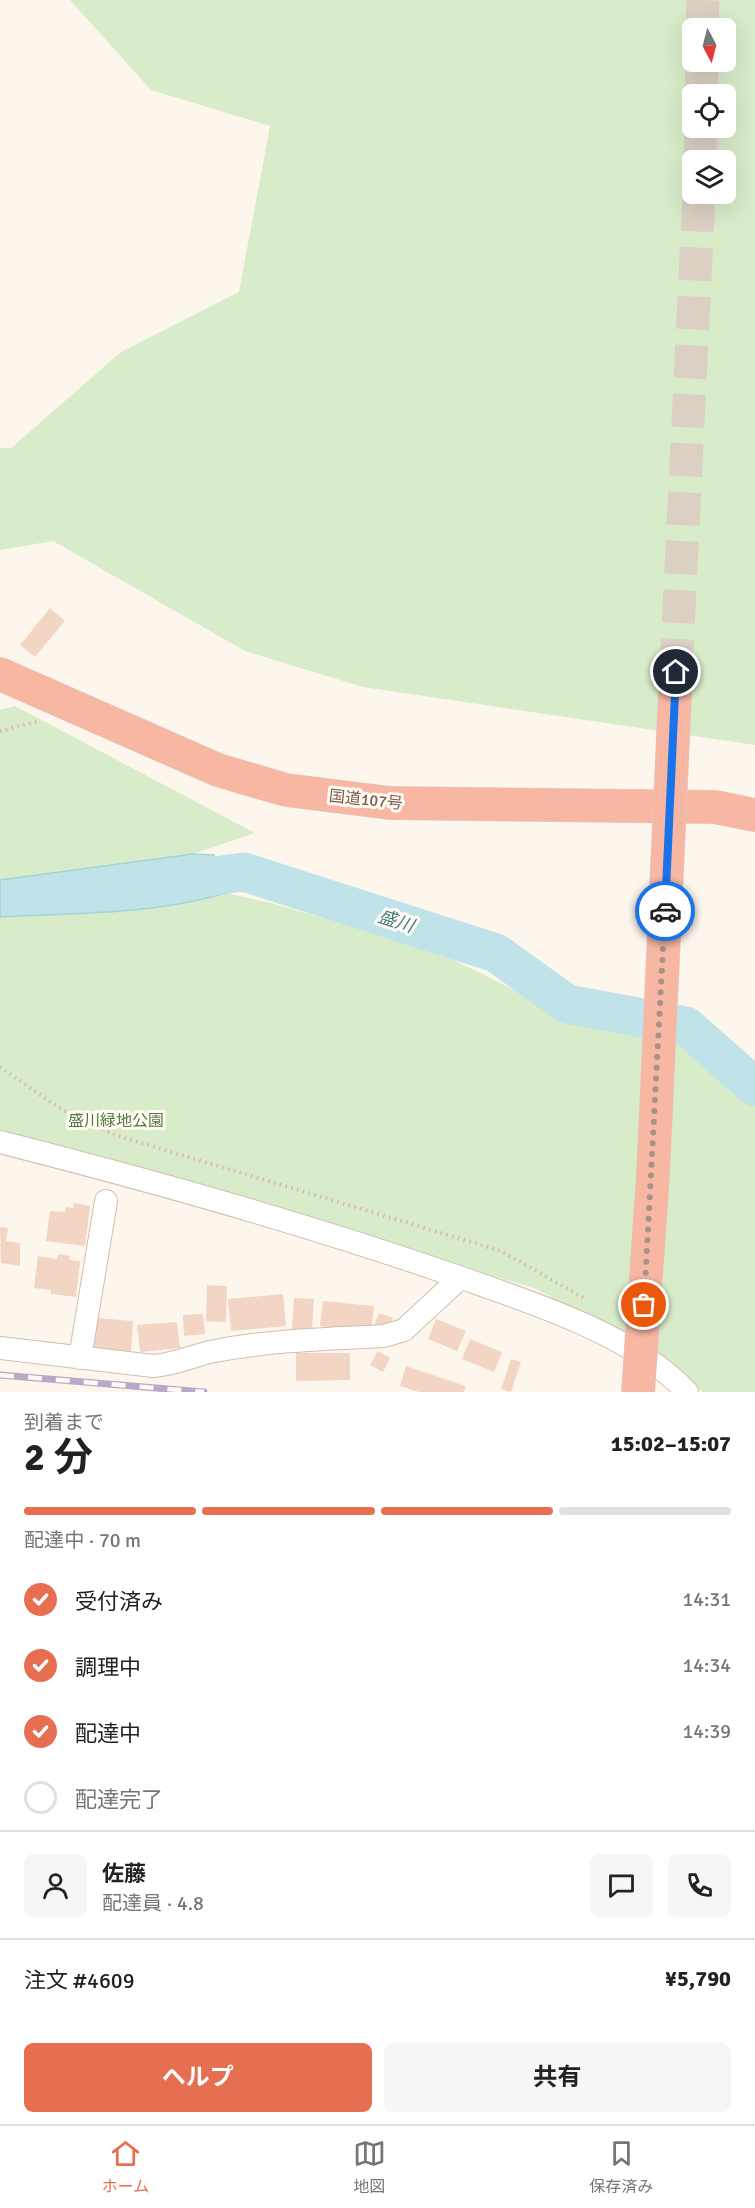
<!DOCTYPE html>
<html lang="ja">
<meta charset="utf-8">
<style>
:root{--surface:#fff;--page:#f6f6f6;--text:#222;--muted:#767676;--line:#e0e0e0;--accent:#e76f51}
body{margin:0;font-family:Signika,"Noto Sans JP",sans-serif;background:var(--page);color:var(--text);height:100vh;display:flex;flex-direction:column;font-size:22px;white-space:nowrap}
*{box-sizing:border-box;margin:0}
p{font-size:20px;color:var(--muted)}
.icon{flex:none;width:33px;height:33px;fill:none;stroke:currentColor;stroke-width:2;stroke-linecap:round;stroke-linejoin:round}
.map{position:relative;height:1392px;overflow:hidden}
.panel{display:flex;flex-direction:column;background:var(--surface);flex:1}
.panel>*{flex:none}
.needle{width:39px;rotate:173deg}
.tools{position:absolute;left:682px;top:18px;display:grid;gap:12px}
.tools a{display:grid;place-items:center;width:54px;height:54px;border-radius:9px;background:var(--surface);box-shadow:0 6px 24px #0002;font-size:30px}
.pin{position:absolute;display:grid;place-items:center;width:51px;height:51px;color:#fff;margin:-26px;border:3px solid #fff;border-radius:50%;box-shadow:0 2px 6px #0007}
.courier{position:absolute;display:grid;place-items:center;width:60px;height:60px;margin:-30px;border:4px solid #1a73e8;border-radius:50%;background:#fff;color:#222;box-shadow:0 2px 8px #0007}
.overview em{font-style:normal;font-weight:700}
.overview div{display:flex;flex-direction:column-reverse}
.overview{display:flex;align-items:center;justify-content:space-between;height:102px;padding:0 24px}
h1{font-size:39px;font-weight:700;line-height:45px}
.bar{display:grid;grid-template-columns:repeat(4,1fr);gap:9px 6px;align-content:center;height:72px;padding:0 24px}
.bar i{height:8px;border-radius:4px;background:var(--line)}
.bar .selected{background:var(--accent)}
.bar p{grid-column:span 4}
.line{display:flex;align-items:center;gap:15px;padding:0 24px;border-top:2px solid var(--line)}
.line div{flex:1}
.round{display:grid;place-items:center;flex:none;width:63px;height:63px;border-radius:9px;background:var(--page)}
ol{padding:0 24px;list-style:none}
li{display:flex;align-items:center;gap:18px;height:66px}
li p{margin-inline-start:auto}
li .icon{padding:6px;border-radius:50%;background:var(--accent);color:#fff;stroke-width:4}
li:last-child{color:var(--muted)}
li i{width:33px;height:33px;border:3px solid var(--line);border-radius:50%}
.action{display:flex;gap:12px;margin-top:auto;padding:12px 24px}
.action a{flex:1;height:69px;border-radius:9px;background:var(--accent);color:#fff;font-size:24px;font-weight:700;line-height:69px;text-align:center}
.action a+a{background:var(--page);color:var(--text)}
.tabs{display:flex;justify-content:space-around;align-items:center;height:84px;border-top:2px solid var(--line);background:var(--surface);font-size:16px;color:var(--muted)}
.tabs a{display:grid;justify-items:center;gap:3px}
.tabs .selected{color:var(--accent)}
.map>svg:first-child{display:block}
</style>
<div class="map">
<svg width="755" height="1392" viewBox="0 0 755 1392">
<rect width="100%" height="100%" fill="#fdf6ec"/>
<!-- green -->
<path fill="#d8ecc9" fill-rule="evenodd" d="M70 0H755V745L363 687 245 651 53 541 0 550V448H11L121 352 239 292 270 126 151 90ZM693 28H726V62H693ZM693 94H726V128H693ZM693 160H726V194H693Z
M15 706 255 833 193 854 0 880V710Z
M226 893 271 903 436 951 516 991 606 1031 627 1030 692 1046 755 1099V1392H702L669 1360 536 1289 260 1203 0 1131V917C77 913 150 915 226 893Z"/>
<!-- water -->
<path fill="#bfe3e8" stroke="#a5d3da" stroke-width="1.5" d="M193 854 214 855 226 893C150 915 78 913 0 917V880Z"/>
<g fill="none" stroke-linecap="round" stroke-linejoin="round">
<!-- river -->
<path stroke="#bfe3e8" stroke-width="39" d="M168 882 244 872 496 953 567 1004 686 1026 755 1087"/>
</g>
<!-- building -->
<path fill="#f3d5c3" d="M50 608 65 621 35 657 20 645Z
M74 1203 90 1206 85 1246 46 1241 50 1211 65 1212 66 1207 73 1208Z
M0 1227 8 1228 6 1241 20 1243V1266L1 1263Z
M58 1254 70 1256 69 1260 80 1261 76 1297 51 1294V1290L34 1288 38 1256 57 1259Z
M207 1285 227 1286 226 1322 206 1321Z
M283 1294 286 1326 231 1331 228 1299Z
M294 1298 314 1299 312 1330 292 1329Z
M323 1301 374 1306 371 1332 320 1326Z
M379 1313 393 1318 386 1333 373 1328Z
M203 1314 205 1334 184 1336 183 1315Z
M97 1318 133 1321 131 1352 94 1349Z
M436 1319 466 1331 457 1351 428 1339Z
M177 1322 180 1348 140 1352 137 1325Z
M470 1339 502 1352 494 1372 462 1359Z
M378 1351 390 1358 383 1372 370 1365Z
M296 1353H350V1380L296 1381Z
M511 1359 521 1362 511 1392 501 1389Z
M406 1366 466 1386 464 1392H419L400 1386Z"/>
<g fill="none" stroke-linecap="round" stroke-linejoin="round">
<!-- highway-tunnel -->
<path stroke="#dcd0c4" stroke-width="33" stroke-dasharray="33 16" stroke-linecap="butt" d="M702 28 703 0
M701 94 702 62
M700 160 701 128
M676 672 699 194"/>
<defs>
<path id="street" d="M0 1142C153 1181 304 1223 453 1275 527 1301 633 1334 687 1392
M0 1348 153 1366C178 1364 193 1355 215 1351 270 1340 329 1339 384 1336L404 1330 460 1278
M80 1358 106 1201"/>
<path id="highway" d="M0 674 218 770 286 790 390 803 715 807 755 815"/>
</defs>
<!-- street casing -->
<use href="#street" stroke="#d1beb0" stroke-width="24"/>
<!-- highway casing -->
<use href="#highway" stroke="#dad1cd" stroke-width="34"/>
<!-- path -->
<path stroke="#d9b8a5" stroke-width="4" stroke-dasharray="1.5 4.5" stroke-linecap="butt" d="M0 731 39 721
M0 1067 59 1108 115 1135 501 1251 587 1300"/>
<!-- street -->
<use href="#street" stroke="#fff" stroke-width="22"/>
<!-- highway -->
<use href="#highway" stroke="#f7b7a3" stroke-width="33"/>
<defs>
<path id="rail" d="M0 1375 204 1392"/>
</defs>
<!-- rail casing -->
<use href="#rail" stroke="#b9a8c9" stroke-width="7"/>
<!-- rail -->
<use href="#rail" stroke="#fffaf3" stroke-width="4.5" stroke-dasharray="14" stroke-linecap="butt"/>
<defs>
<path id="highway-bridge" d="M638 1392 653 1175 676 672"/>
</defs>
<!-- highway-bridge casing -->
<use href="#highway-bridge" stroke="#dad1cd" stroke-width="34" stroke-linecap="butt"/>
<!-- highway-bridge -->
<use href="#highway-bridge" stroke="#f7b7a3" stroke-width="33"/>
</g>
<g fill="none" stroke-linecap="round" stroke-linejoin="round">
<!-- done -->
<path stroke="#a89285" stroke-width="6" stroke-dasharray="0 10.8" d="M644 1305 665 911"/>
<!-- route -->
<path stroke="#1a73e8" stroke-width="8" d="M665 911 676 672"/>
</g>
<g text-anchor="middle" stroke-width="6" stroke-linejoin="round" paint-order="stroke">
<!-- street labels -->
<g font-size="16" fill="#7a5c4d" stroke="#fffaf3">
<text transform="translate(366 799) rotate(6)" y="6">国道107号</text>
</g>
<!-- park labels -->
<g font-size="16" fill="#537a41" stroke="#fffaf3">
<text x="116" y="1126">盛川緑地公園</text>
</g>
<!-- water labels -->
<g font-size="18" font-style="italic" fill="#437c86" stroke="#fffaf3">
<text transform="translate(396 921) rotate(18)" y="6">盛川</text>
</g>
</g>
</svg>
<div class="tools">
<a><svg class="needle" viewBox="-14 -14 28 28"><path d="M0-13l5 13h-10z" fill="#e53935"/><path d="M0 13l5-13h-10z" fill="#767676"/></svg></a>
<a><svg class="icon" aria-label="locate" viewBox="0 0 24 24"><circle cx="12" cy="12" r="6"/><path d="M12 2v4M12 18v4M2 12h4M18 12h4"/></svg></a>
<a><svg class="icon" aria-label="layers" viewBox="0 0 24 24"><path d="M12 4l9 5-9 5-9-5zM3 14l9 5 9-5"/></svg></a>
</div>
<div class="pin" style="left:644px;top:1305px;background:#ea580c"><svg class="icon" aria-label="bag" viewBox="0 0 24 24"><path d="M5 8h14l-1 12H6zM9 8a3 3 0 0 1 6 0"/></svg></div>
<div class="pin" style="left:676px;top:672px;background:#1f2937"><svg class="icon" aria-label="home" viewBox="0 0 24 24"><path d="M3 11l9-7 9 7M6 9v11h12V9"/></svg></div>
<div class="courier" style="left:665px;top:911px"><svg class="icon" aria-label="car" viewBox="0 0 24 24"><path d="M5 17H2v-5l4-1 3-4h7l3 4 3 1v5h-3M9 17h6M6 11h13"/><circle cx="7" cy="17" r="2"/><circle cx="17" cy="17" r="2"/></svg></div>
</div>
<section class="panel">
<div class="overview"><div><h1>2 分</h1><p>到着まで</p></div><em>15:02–15:07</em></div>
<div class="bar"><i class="selected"></i><i class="selected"></i><i class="selected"></i><i></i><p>配達中 · 70 m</p></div>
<ol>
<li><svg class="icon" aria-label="check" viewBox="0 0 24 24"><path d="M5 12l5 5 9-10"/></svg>受付済み<p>14:31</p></li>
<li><svg class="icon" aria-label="check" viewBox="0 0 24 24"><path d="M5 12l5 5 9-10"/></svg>調理中<p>14:34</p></li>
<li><svg class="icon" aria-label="check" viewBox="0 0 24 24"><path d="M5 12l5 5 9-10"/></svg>配達中<p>14:39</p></li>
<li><i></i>配達完了</li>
</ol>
<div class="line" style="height:108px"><a class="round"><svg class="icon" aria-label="person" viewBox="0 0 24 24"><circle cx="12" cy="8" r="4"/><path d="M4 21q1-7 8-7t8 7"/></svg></a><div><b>佐藤</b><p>配達員 · 4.8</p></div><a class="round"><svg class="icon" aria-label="chat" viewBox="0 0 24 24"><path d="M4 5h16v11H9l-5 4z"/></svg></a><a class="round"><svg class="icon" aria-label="phone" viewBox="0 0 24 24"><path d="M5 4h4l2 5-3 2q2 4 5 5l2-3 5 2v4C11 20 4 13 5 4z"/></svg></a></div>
<div class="line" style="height:78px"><div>注文 #4609</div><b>¥5,790</b></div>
<div class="action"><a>ヘルプ</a><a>共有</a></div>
</section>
<nav class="tabs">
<a class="selected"><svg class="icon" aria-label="home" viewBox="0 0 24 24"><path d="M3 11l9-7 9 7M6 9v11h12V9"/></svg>ホーム</a>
<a><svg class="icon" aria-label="map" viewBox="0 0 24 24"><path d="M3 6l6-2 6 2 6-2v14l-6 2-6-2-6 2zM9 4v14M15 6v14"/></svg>地図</a>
<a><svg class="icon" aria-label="saved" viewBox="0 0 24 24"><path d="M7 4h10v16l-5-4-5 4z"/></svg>保存済み</a>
</nav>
